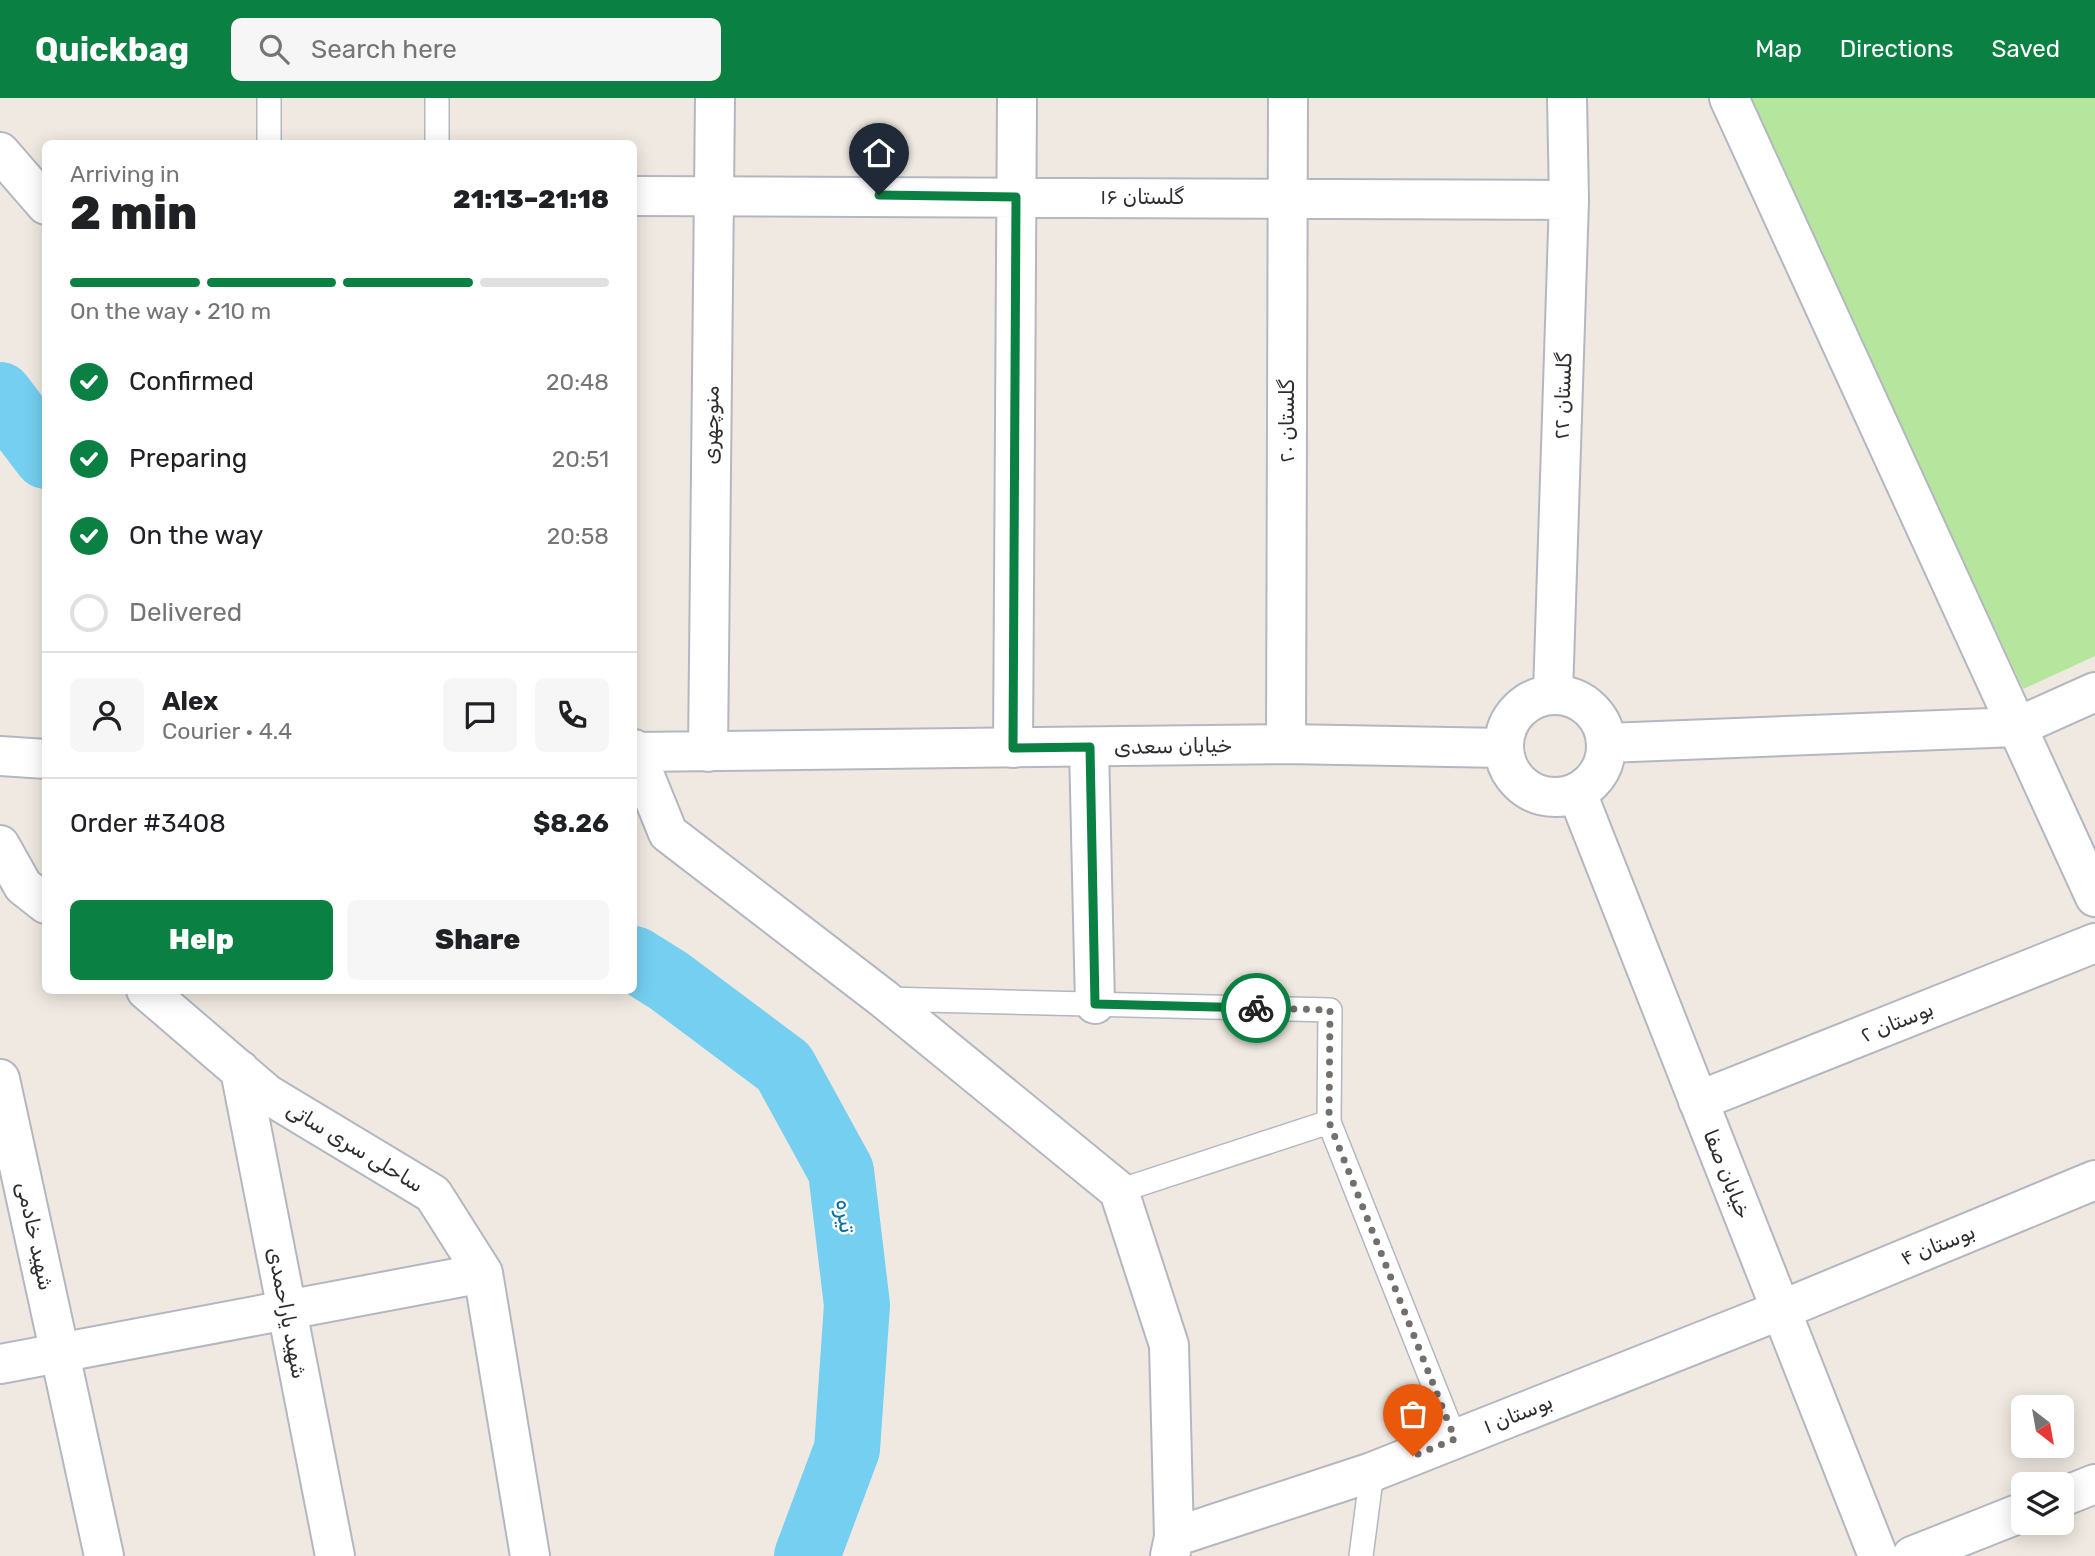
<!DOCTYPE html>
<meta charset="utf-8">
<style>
:root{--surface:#fff;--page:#f6f6f6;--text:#202124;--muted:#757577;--line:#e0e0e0;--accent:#0b8043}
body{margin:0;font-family:Rubik,"Noto Naskh Arabic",sans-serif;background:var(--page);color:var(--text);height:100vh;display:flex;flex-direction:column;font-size:26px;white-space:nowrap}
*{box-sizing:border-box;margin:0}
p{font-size:23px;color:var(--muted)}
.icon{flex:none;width:38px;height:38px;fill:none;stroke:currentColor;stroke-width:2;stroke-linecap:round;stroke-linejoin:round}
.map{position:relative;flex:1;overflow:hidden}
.side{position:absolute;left:42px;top:42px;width:595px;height:854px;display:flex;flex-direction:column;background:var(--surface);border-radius:10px;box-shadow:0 4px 18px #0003}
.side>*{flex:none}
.needle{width:46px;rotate:149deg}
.tools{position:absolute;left:2011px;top:1297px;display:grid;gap:14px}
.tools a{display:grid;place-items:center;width:63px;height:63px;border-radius:10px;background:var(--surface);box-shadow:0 4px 18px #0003;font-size:35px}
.pin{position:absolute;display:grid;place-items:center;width:60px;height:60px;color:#fff;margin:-72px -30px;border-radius:50% 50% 50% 0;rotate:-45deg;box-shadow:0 0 7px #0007}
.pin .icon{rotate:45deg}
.courier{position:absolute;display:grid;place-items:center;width:70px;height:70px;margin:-35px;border:5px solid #0b8043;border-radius:50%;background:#fff;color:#222;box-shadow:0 2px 9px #0007}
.headline em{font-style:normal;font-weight:800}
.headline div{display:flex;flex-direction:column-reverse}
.headline{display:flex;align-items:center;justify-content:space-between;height:119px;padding:0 28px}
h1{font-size:46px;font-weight:800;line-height:52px}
.bar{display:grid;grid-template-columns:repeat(4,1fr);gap:10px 7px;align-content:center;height:84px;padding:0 28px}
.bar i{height:9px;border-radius:5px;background:var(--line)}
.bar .current{background:var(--accent)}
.bar p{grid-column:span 4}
.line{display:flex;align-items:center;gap:18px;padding:0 28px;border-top:2px solid var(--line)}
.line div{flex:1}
.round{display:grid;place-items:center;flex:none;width:74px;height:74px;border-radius:10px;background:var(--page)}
ol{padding:0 28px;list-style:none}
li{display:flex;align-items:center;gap:21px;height:77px}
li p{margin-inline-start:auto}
li .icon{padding:7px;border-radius:50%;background:var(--accent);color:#fff;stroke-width:4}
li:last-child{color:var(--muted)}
li i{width:38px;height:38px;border:4px solid var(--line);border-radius:50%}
.cta{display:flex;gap:14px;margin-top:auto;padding:14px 28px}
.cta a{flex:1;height:80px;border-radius:10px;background:var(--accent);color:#fff;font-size:28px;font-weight:800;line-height:80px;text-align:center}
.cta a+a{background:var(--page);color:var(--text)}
header{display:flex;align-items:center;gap:42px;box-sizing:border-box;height:98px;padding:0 35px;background:var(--accent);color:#fff}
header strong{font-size:33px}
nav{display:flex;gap:38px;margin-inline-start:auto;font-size:24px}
.search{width:490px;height:63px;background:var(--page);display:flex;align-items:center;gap:18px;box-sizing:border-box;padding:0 24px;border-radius:10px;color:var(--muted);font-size:26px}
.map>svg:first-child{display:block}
</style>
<header>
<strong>Quickbag</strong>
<div class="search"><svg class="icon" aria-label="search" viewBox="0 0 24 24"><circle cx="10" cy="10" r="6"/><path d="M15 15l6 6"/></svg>Search here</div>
<nav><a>Map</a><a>Directions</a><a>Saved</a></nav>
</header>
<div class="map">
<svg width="2095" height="1458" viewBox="0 0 2095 1458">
<rect width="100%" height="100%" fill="#efe9e1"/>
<!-- green -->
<path fill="#b6e59e" d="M1748 0H2095V558L2023 591Z"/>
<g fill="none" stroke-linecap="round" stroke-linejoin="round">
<!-- river -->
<path stroke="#75cff0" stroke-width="66" d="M0 297 46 358
M634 861 669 883 784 969 841 1073 857 1207 847 1351 807 1458"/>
<defs>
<path id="lane" d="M269 46V0
M437 46V0
M884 901 1330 912 1329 1024 1455 1341
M1119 1093 1329 1024
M1361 1458 1372 1374"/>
<path id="street" d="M1729 0 2095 799
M0 54 46 107
M634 98 1569 102
M1553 596 1569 102 1567 0
M1607 645 2017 629 2095 594
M1286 646 1288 0
M1089 649 1095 906
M1013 650 1017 0
M634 651 668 735 884 901 1119 1093 1169 1247 1174 1439 1170 1458
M0 658 46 661
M0 747 23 788 46 806
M146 892 267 996 433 1096 483 1175 530 1458
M240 972 335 1458
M0 981 104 1458
M1698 1003 2095 845
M0 1266 483 1175
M2062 1399 2095 1386
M1174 1439 1372 1374 1781 1212 2095 1082
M1912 1458 2023 1414"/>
<path id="secondary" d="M1504 648a51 51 0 1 1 102 0a51 51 0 1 1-102 0Z
M634 654 1286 646 1503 650
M708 654 715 0
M1577 695 1878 1458"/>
</defs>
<!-- lane casing -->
<use href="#lane" stroke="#b4b7c1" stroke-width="26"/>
<!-- street casing -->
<use href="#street" stroke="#b4b7c1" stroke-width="42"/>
<!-- secondary casing -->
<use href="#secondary" stroke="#b4b7c1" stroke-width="42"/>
<!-- lane -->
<use href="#lane" stroke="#fff" stroke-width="23"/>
<!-- street -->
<use href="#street" stroke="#fff" stroke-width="38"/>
<!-- secondary -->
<use href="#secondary" stroke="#fff" stroke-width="38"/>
</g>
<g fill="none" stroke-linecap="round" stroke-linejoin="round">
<!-- done -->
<path stroke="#726f6d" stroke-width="7" stroke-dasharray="0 12.6" d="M1256 910 1330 912 1329 1024 1455 1341 1413 1358"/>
<!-- route -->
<path stroke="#0b8043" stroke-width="9" d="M879 97 1016 99 1013 650 1090 649 1095 906 1256 910"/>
</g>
<g text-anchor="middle" stroke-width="5" stroke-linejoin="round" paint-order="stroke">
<!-- street labels -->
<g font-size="21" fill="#2e2e2e" stroke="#fff">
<text x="1142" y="106">گلستان ۱۶</text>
<text transform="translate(1563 298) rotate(-88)" y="7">گلستان ۲۲</text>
<text transform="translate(1287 323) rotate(-90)" y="7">گلستان ۲۰</text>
<text transform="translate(711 327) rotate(-89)" y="7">منوچهری</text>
<text transform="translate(1173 648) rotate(-1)" y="7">خیابان سعدی</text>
<text transform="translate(1897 924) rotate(-22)" y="7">بوستان ۲</text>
<text transform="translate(355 1049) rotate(31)" y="7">ساحلی سری ساتی</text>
<text transform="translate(1727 1076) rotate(68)" y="7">خیابان صفا</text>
<text transform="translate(35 1138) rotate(78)" y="7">شهید خادمی</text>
<text transform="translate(1938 1147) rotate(-22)" y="7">بوستان ۴</text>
<text transform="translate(287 1215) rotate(79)" y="7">شهید یاراحمدی</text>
<text transform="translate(1518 1316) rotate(-22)" y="7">بوستان ۱</text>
</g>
<!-- water labels -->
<g font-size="23" font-style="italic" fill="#0d6fa3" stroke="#fff">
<text transform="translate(846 1118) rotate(83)" y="8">تيره</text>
</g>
</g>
</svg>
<div class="tools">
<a><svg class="needle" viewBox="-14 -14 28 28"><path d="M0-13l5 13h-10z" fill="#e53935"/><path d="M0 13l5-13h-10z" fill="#757577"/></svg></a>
<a><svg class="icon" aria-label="layers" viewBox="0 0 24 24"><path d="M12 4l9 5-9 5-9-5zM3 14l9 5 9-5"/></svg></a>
</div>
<div class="pin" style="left:1413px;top:1358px;background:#ea580c"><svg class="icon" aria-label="bag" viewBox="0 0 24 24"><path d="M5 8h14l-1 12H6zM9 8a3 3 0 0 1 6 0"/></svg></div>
<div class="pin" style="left:879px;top:97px;background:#1f2937"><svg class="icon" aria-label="home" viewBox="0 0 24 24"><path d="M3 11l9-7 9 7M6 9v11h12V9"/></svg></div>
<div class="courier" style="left:1256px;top:910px"><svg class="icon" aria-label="bike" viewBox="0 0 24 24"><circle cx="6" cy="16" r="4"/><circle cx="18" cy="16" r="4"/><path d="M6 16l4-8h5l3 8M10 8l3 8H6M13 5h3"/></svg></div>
<section class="side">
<div class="headline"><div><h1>2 min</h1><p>Arriving in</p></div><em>21:13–21:18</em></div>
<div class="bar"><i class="current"></i><i class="current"></i><i class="current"></i><i></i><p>On the way · 210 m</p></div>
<ol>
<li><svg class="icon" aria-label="check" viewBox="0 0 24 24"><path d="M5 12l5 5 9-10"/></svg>Confirmed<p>20:48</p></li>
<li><svg class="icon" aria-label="check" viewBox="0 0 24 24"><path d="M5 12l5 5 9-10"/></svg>Preparing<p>20:51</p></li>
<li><svg class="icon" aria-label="check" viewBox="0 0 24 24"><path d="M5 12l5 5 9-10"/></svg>On the way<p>20:58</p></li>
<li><i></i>Delivered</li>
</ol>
<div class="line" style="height:126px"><a class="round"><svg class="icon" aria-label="person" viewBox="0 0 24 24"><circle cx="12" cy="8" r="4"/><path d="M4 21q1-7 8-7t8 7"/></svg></a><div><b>Alex</b><p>Courier · 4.4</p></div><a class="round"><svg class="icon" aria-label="chat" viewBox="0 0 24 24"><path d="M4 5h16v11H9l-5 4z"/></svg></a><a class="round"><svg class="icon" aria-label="phone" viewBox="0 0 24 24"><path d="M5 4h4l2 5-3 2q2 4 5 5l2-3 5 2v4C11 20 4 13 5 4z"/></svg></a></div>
<div class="line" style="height:91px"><div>Order #3408</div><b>$8.26</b></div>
<div class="cta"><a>Help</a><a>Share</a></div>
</section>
</div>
